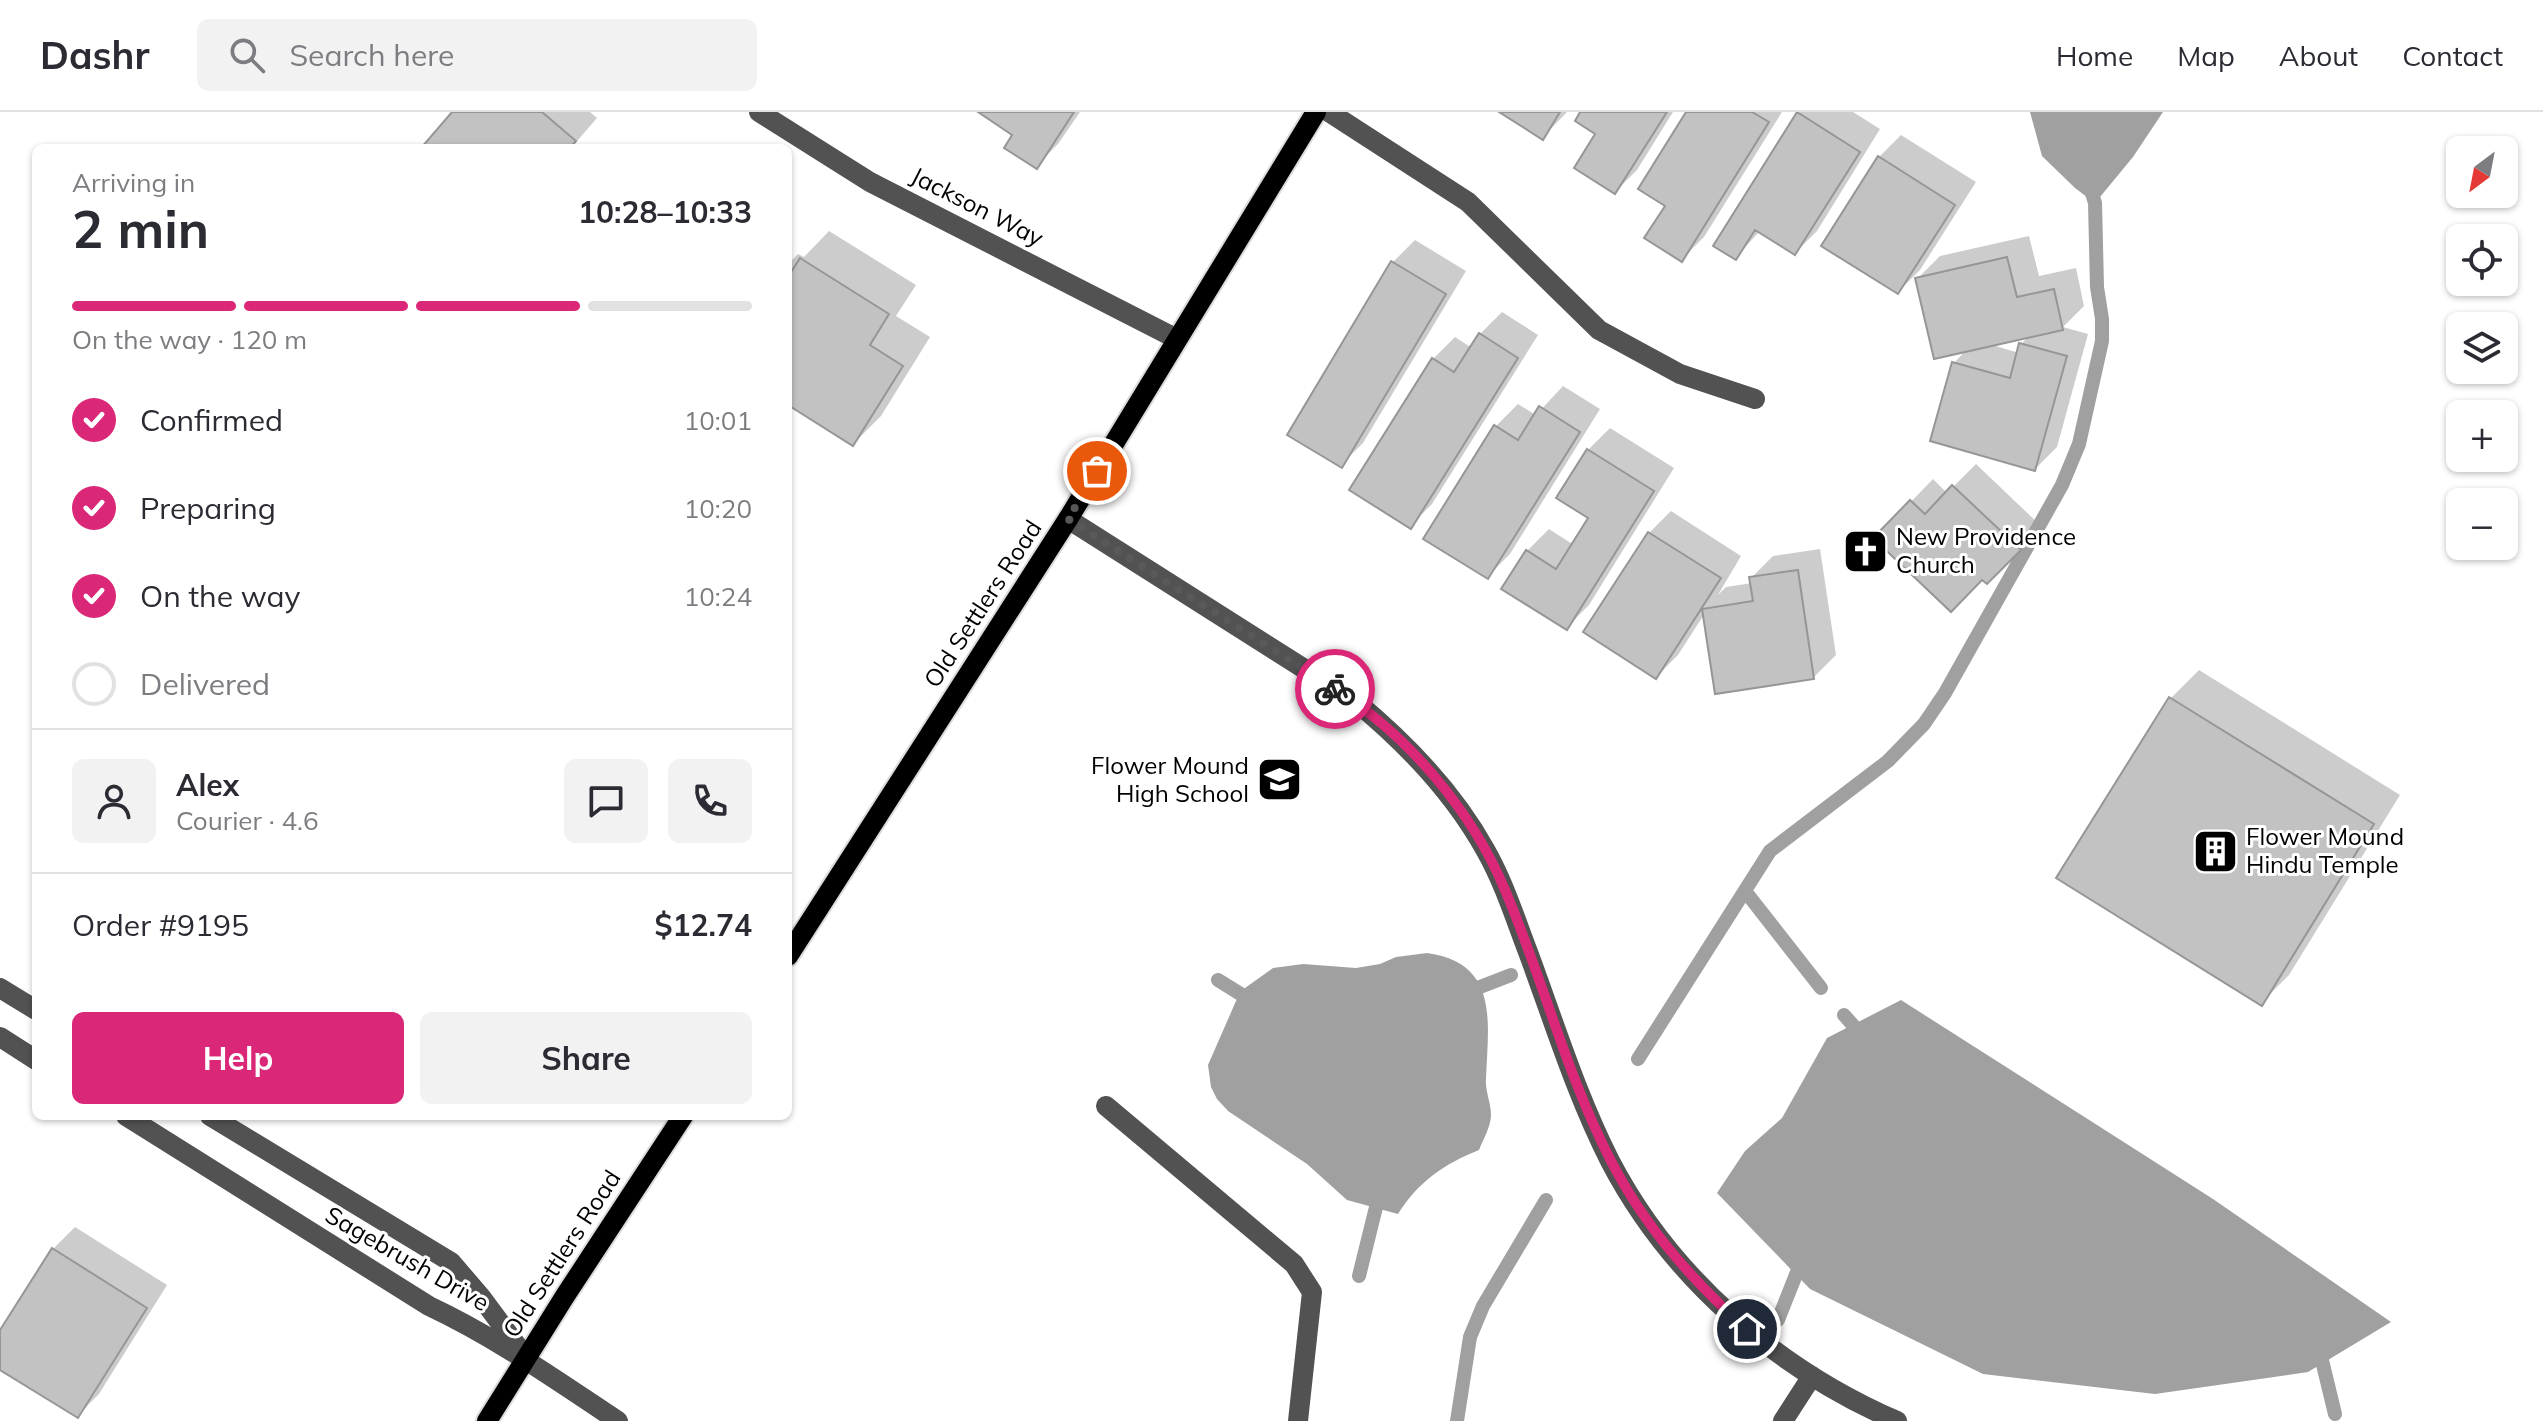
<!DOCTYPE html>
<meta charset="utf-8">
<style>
:root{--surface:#fff;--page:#f2f2f3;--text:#2b2b33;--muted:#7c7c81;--line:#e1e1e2;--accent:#db2777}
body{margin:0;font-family:Mulish,sans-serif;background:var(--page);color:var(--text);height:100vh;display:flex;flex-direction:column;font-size:30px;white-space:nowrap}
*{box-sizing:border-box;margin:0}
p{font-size:26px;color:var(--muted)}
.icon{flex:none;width:44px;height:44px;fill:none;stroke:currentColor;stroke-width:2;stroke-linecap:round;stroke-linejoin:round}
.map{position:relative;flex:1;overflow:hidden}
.drawer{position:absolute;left:32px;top:32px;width:760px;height:976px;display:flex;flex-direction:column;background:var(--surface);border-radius:12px;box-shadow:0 2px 6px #0004}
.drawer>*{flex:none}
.needle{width:52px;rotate:212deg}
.controls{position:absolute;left:2446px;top:24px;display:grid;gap:16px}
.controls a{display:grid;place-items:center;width:72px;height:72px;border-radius:12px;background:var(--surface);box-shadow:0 2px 6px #0004;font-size:40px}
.pin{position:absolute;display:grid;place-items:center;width:68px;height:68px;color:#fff;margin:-34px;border:4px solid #fff;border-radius:50%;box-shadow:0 2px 8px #0007}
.courier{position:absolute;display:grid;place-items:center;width:80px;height:80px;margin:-40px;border:6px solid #db2777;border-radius:50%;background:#fff;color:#222;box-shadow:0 2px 10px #0007}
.head em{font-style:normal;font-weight:700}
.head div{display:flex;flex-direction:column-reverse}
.head{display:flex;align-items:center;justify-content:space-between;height:136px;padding:0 40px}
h1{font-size:52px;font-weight:700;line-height:60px}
.bar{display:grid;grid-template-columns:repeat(4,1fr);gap:12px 8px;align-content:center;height:96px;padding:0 40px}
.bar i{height:10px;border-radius:6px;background:var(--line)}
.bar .on{background:var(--accent)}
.bar p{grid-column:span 4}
.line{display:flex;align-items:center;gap:20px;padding:0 40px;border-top:2px solid var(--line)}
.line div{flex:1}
.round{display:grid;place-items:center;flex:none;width:84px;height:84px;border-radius:12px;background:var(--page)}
ol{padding:0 40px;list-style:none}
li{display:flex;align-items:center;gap:24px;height:88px}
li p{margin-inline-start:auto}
li .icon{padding:8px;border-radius:50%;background:var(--accent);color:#fff;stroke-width:4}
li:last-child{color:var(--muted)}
li i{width:44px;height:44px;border:4px solid var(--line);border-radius:50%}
.action{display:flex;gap:16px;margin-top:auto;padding:16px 40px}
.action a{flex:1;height:92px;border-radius:12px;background:var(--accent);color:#fff;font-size:32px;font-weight:700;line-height:92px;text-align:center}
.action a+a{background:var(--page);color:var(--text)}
header{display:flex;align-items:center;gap:48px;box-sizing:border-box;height:112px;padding:0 40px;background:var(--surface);border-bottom:2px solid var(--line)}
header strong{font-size:38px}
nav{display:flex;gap:44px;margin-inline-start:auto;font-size:28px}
.search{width:560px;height:72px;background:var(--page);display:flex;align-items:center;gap:20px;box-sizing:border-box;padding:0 28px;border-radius:12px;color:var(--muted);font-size:30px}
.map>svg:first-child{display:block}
</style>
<header>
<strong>Dashr</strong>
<div class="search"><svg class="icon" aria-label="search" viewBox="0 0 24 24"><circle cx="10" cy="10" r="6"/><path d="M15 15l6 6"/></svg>Search here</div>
<nav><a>Home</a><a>Map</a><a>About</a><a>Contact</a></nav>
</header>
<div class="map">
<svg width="2543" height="1309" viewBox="0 0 2543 1309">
<rect width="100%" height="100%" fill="#fff"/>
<!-- water -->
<path fill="#a0a0a0" d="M2030 0H2163L2133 45 2095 91 2075 76 2042 44Z
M1427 841C1500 851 1488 911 1486 967 1485 979 1491 991 1491 1003 1491 1014 1483 1028 1479 1038 1444 1052 1418 1070 1398 1102L1347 1088 1307 1052 1228 999 1217 987 1211 975 1208 953 1236 889 1245 876 1273 856 1303 852 1356 856 1380 852 1396 845Z
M1901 888 2213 1087 2391 1210 2308 1260 2155 1282 1983 1262 1810 1177 1717 1081 1745 1039 1782 1006 1827 926Z"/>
<!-- shadow -->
<path fill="#0003" fill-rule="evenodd" d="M454 0H590L597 6 571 36H424Z
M982 0H1080L1058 32 1036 54 1015 22Z
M1503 0H1567L1543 25Z
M1582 0H1673L1637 58 1615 80 1598 21Z
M1689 0H1782L1704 125 1682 147 1667 93Z
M1800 0H1853L1880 17 1817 119 1795 141 1760 119 1736 145Z
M1901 23 1976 70 1920 158 1898 180 1879 45Z
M829 119 916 173 896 204 930 225 881 304 853 332 788 291V152L798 142 804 145Z
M2029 124 2039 164 2076 156 2084 194 2063 215 2088 222 2057 335 2035 357 1954 251 1967 237 1918 166 1940 144ZM2030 223 2021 232 2019 241 1989 232Z
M1415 128 1466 159 1363 331 1341 353 1289 322 1393 150Z
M1502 200 1538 223 1432 392 1410 414 1433 247 1455 225 1472 236 1480 222Z
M1563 274 1600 297 1510 442 1488 464 1426 426 1496 314 1518 292 1536 303Z
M1610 316 1674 356 1589 493 1567 515 1527 439 1549 417 1574 433 1591 405 1588 338Z
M1976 352 2041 414 1987 470 1876 426 1933 367 1947 381Z
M1671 399 1741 444 1718 483 1726 475 1752 471 1751 466 1773 444 1820 437 1836 543 1814 565 1705 501 1678 543 1656 565 1649 421Z
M2199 558 2400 683 2289 863 2261 891 2059 766 2171 586Z
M75 1115 167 1173 99 1282 77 1304 0 1255V1222L53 1137Z"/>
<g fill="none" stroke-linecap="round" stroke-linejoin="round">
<!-- stream -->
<path stroke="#a0a0a0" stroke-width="14" d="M1745 779 1821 876
M1218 868 1255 891
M1465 885 1480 875 1511 863
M1844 903 1865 927
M1638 947 1770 739 1888 649 1924 612 1945 581 2062 373 2079 332 2102 229V207L2097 175 2095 91 2090 75
M1359 1164 1380 1079
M1778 1208 1803 1145
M2318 1232 2335 1302
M1457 1309 1470 1225 1483 1194 1546 1088"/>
</g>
<!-- building -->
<path fill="#c2c2c2" stroke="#969696" stroke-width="2" d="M452 0H542L576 29 570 36H421Z
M978 0H1074L1037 57 1004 36 1012 23Z
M1499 0H1560L1543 28Z
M1580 0H1667L1615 82 1574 56 1595 22 1575 9Z
M1686 0H1752L1769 10 1682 150 1644 126 1665 94 1638 77Z
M1797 0 1860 40 1795 143 1755 118 1736 148 1713 134Z
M1878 44 1955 93 1898 182 1821 134Z
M2007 145 2017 185 2054 177 2063 218 1934 247 1915 166Z
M800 146 889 202 870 233 903 254 853 334 788 293V165Z
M1391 149 1446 182 1342 356 1287 323Z
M1479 221 1518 246 1411 417 1349 378 1432 246 1454 260Z
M2019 231 2067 244 2035 359 1930 329 1952 250 2010 266Z
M1539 294 1580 320 1488 467 1423 427 1494 313 1518 328Z
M1587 337 1654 379 1567 518 1501 477 1526 438 1556 457 1588 406 1556 386Z
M1952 373 2021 438 1987 472 1982 468 1951 500 1873 426 1910 388 1925 402Z
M1648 420 1721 466 1656 567 1583 520Z
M1798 458 1814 567 1715 582 1702 497 1753 489 1749 465Z
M2169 585 2374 712 2262 894 2056 766Z
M52 1136 147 1196 78 1306 0 1258V1218Z"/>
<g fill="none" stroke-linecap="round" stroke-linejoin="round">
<defs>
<path id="major" d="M788 844 1068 407 1316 0
M487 1309 565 1184 683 1004"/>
</defs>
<!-- major casing -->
<use href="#major" stroke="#dbdbdb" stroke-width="24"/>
<!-- minor -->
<path stroke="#525252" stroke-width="20" d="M759 0 870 70 1177 227
M1329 0 1468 90 1599 218 1680 262 1755 287
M1068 407 1355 589C1406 631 1454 681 1486 739 1504 771 1515 806 1528 840 1554 910 1576 982 1610 1049 1671 1166 1777 1257 1897 1309
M0 876 36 898
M0 925 36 948
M1106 994 1294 1152 1312 1180 1298 1309
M126 1004 429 1194C497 1226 556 1268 618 1309
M210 1004 451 1150 481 1185 521 1239
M1783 1309 1812 1264"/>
<!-- major -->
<use href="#major" stroke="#000" stroke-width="20"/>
</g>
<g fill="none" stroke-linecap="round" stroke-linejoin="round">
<!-- done -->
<path stroke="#595959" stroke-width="8" stroke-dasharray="0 14.4" d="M1097 359 1068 407 1335 577"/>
<!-- route -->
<path stroke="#db2777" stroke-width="10" d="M1335 577C1408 623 1472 699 1505 778 1543 867 1566 962 1611 1049 1644 1113 1693 1170 1747 1217"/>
</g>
<!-- icons -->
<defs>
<symbol id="church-square" viewBox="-11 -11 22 22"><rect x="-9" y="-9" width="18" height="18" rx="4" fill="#000" stroke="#fff"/><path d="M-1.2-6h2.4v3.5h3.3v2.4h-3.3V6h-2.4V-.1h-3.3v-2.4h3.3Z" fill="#fff"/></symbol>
<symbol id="school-square" viewBox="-11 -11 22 22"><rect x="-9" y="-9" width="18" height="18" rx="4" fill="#000" stroke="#fff"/><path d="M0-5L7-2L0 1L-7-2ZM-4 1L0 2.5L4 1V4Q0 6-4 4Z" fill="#fff"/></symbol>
<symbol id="building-square" viewBox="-11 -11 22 22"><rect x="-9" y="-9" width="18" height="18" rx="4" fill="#000" stroke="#fff"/><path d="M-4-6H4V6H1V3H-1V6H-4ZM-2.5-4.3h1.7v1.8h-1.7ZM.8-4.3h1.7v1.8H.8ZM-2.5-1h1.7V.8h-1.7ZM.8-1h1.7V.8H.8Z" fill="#fff"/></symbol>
</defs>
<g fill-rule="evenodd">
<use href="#church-square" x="1840" y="414" width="51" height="51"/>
<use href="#school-square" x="1254" y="642" width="51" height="51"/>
<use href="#building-square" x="2190" y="714" width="51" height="51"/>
</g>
<g text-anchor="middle" stroke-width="6" stroke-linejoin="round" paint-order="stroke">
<!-- street labels -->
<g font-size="24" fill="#000" stroke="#fff">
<text transform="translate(977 95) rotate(27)" y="8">Jackson Way</text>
<text transform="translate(983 492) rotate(-57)" y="8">Old Settlers Road</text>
<text transform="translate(562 1142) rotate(-57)" y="8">Old Settlers Road</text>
<text transform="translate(407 1147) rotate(30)" y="8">Sagebrush Drive</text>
</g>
<!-- poi labels -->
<g font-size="24" fill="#000" stroke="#fff" text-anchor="start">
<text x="1896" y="433">New Providence<tspan x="1896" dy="28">Church</tspan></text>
<text x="1249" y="662" text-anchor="end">Flower Mound<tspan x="1249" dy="28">High School</tspan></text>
<text x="2246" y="733">Flower Mound<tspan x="2246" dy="28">Hindu Temple</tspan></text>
</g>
</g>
</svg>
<div class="controls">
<a><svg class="needle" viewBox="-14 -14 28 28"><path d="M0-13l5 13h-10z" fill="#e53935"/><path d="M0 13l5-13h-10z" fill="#7c7c81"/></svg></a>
<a><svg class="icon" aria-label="locate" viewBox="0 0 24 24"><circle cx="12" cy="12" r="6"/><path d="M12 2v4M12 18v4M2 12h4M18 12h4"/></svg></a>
<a><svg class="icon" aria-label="layers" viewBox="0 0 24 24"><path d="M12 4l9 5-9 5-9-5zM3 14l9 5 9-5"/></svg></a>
<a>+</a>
<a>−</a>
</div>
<div class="pin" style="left:1097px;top:359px;background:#ea580c"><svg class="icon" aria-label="bag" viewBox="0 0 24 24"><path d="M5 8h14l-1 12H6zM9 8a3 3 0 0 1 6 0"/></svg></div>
<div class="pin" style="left:1747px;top:1217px;background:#1f2937"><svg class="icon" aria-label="home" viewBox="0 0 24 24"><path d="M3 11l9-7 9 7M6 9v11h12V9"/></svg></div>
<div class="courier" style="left:1335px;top:577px"><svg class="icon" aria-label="bike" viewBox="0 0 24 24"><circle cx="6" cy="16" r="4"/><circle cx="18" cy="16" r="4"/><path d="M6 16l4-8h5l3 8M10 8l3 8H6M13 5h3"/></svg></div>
<section class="drawer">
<div class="head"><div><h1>2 min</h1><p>Arriving in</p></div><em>10:28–10:33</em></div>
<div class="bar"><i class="on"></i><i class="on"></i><i class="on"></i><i></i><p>On the way · 120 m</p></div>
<ol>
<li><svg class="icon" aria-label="check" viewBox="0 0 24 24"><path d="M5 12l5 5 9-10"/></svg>Confirmed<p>10:01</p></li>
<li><svg class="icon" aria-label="check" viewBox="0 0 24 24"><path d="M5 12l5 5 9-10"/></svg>Preparing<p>10:20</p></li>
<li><svg class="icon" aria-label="check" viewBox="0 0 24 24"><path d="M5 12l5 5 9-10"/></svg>On the way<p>10:24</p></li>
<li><i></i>Delivered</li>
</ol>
<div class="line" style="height:144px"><a class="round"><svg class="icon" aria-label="person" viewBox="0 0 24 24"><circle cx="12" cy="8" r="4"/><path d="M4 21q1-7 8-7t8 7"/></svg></a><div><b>Alex</b><p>Courier · 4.6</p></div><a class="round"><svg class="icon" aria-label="chat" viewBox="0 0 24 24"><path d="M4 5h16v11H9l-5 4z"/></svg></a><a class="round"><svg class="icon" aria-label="phone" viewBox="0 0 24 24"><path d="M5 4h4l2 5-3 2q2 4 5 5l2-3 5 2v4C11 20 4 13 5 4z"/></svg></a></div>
<div class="line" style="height:104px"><div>Order #9195</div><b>$12.74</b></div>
<div class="action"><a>Help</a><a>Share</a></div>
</section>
</div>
